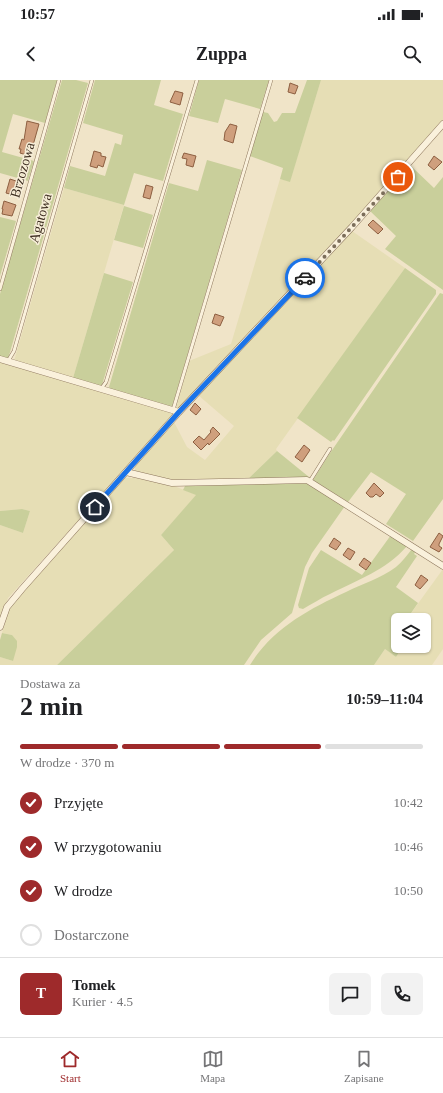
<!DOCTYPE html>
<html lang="pl">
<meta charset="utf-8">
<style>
:root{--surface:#fff;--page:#f2f2f2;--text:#202124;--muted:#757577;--line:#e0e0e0;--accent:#9e2a2b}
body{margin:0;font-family:"Times New Roman",serif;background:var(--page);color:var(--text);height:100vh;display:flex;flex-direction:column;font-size:15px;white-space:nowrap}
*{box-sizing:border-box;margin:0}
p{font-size:13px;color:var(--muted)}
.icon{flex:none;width:22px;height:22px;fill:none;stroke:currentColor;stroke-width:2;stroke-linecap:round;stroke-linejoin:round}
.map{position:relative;height:585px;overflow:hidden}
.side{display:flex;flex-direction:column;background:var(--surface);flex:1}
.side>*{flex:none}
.buttons{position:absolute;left:391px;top:533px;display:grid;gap:8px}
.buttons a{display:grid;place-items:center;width:40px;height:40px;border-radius:6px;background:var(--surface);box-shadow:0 1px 3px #0004;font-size:20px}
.pin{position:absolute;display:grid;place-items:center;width:34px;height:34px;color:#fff;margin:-17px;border:2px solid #fff;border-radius:50%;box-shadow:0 1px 4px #0007}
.courier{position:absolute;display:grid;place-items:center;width:40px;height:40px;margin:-20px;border:3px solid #1a73e8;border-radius:50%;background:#fff;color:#222;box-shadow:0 1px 5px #0007}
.head em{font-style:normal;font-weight:600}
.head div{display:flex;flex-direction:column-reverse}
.head{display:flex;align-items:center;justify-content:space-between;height:68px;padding:0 20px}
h1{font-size:26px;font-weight:600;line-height:30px}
.bar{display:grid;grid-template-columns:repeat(4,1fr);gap:6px 4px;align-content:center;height:48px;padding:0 20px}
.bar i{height:5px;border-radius:3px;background:var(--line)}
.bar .current{background:var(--accent)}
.bar p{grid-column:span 4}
.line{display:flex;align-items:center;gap:10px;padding:0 20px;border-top:1px solid var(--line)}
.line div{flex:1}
.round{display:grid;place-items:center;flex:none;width:42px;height:42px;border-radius:6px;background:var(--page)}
ol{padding:0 20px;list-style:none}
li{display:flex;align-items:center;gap:12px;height:44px}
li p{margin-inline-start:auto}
li .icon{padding:4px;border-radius:50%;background:var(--accent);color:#fff;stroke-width:4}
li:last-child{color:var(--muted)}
li i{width:22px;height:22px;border:2px solid var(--line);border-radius:50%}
.status{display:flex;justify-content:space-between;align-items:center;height:28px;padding:0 20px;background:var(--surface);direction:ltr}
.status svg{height:11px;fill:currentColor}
header{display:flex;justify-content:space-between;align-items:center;height:52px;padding:0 20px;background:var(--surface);font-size:18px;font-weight:600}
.tab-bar{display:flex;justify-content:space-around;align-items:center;height:56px;border-top:1px solid var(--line);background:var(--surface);font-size:11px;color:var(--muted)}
.tab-bar a{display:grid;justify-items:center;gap:2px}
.tab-bar .current{color:var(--accent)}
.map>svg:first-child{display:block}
</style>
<div class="status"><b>10:57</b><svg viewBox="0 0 49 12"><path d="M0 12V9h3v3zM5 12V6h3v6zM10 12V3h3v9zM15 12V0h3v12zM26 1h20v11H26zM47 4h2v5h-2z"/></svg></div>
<header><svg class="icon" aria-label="back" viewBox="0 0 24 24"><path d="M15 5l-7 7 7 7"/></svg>Zuppa<svg class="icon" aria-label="search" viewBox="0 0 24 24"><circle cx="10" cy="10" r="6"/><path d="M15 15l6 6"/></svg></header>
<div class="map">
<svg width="443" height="585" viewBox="0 0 443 585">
<rect width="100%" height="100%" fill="#f0e4c8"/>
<!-- farmland -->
<path fill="#e6deb5" d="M321 0H443V40L400 92 178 329 176 328 189 281 231 264 280 99 290 101Z
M64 108 124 125 73 298 14 281Z
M352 151 405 188 276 369 277 371 248 399H213L179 401 160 399 135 391V385L174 342 187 367 205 380 234 346 198 315Z
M0 281 172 333V337L8 518 0 540V445L23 453 30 431 22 429 0 431Z
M126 398H135L174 406 197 415 161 455 174 470 57 585H0V577L13 581 12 555 2 553 10 527 121 400Z
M443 489V569L432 585H374L385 569 396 577 403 566H424V540H416L409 536Z"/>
<!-- green -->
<path fill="#c9cf9b" d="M0 0H57L45 43 13 34 2 72 34 81 28 101 0 93Z
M62 0H76L88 3 8 279 0 277V214Z
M95 0H161L154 25 183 34 163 101 134 93 124 125 64 108 70 86 105 96 115 63 121 65 123 55 83 43Z
M199 0H269L260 29 225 19 218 43 189 36Z
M307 0H321L290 102 280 99 283 88 250 76 263 32 268 33 274 42 277 41 282 33H295Z
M207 80 242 90 172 327 110 309 109 307 169 103 198 111Z
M411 86 434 108 443 97V210L385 169 396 156 370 131Z
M124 126 153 135 143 168 114 160Z
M0 137 16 141 0 196Z
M405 188 436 210V214L334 361 333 360 331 362 297 338Z
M104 193 133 202 102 305 100 306 73 298Z
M440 213 443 214V419L413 461 386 444 406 414 371 392 348 422 313 400 328 376Z
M277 371 309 397 248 399Z
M309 403 345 426 312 473 305 487 292 533 261 560 244 585H57L174 470 161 455 196 415 183 410 185 406Z
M22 429 30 431 23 453 0 445V431Z
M391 455 407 466C385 491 359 499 330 514 321 518 312 524 303 529L299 528 298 525 309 488 321 470 362 495Z
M412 469 416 471 414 474 417 476 396 507 418 523 409 536 416 540H398V566H403L396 577 385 569 374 585H250C272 549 309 529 346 512 362 504 381 498 396 487 402 482 407 475 412 469Z
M2 553 12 555 17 561V567L13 581 0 577V560Z"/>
<!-- building -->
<path fill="#cf9f7d" stroke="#8d5f41" d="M290 3 298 6 295 14 288 12Z
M175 11 183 13 180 25 170 22Z
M27 41 39 44 30 76 20 73 21 69H19L22 59 24 60Z
M230 44 237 46 233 63 224 60 225 52Z
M94 71 101 73V76L106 77 103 87 98 85 97 88 90 86Z
M184 73 196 76 193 87 186 85 187 79 182 78Z
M434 76 442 82 434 90 428 85Z
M10 99 22 103 18 116 6 113Z
M146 105 153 107 150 119 143 117Z
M4 121 16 125 12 136 2 134 3 129H2Z
M373 140 383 149 378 154 368 145Z
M215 234 224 237 220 246 212 243Z
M195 323 201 329 196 335 190 330Z
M213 347 220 354 209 365 208 363 201 370 193 362 199 356 204 360 211 352 210 351Z
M304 365 310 370 302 382 295 377Z
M374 403 384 413 380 417 376 414 373 417H370L366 413Z
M439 453 443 456 439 464V466L442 468 439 472 430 467Z
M334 458 341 463 336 470 329 466Z
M348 468 355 472 350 480 343 475Z
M364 478 371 483 366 490 359 485Z
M421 495 428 500 420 509 415 505Z"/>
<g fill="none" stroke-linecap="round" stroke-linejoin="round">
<defs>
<path id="service" d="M0 209 59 0
M8 281 14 271 92 0
M101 309 106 302 197 0
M173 330 271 0
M310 401 330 369"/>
<path id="minor" d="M0 279 179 332
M126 392 172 403 307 400 443 486
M0 547 7 527 22 509 179 332 352 147 443 44"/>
</defs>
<!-- service casing -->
<use href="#service" stroke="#8d765c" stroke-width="4"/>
<!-- minor casing -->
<use href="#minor" stroke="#8d765c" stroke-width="7"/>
<!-- service -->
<use href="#service" stroke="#faf1dc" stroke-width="3"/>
<!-- minor -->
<use href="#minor" stroke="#faf1dc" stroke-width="6"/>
</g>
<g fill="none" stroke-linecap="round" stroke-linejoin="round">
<!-- done -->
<path stroke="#7c6e5b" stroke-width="4" stroke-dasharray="0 7.2" d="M305 198 398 97"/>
<!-- route -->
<path stroke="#1a73e8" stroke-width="5" d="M95 427 179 332 305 198"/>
</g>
<g text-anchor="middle" stroke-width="3" stroke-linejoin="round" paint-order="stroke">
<!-- street labels -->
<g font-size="14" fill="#3d2e20" stroke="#f7eed8">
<text transform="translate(22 90) rotate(-74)" y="5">Brzozowa</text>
<text transform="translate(40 138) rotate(-74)" y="5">Agatowa</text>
</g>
</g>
</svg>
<div class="buttons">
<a><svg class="icon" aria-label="layers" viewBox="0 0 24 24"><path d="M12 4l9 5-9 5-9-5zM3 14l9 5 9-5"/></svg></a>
</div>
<div class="pin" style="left:398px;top:97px;background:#ea580c"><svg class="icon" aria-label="bag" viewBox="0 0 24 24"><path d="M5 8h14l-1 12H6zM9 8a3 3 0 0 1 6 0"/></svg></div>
<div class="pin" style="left:95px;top:427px;background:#1f2937"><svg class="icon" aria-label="home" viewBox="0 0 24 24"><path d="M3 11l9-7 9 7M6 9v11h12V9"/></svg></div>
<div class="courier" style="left:305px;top:198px"><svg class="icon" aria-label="car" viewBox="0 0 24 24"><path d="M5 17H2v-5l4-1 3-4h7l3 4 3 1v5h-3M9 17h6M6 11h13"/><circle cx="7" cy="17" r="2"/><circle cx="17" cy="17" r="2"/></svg></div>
</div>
<section class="side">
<div class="head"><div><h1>2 min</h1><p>Dostawa za</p></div><em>10:59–11:04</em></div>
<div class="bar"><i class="current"></i><i class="current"></i><i class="current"></i><i></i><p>W drodze · 370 m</p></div>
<ol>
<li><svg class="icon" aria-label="check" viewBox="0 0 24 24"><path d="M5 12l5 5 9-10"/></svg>Przyjęte<p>10:42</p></li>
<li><svg class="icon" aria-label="check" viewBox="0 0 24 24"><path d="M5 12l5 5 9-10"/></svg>W przygotowaniu<p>10:46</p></li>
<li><svg class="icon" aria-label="check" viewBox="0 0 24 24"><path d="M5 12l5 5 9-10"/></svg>W drodze<p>10:50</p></li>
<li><i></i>Dostarczone</li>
</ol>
<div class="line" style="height:72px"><b class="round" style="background:var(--accent);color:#fff">T</b><div><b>Tomek</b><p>Kurier · 4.5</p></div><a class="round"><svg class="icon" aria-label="chat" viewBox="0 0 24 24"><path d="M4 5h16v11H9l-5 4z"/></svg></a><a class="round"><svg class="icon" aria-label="phone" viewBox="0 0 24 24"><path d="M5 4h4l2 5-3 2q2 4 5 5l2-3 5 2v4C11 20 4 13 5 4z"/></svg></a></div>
</section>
<nav class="tab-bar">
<a class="current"><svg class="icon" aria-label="home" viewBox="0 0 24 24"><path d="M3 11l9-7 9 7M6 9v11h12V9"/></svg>Start</a>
<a><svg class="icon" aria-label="map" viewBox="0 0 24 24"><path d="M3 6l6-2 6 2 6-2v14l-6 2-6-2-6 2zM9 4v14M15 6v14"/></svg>Mapa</a>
<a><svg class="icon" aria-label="saved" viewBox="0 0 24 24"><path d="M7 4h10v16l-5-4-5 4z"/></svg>Zapisane</a>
</nav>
